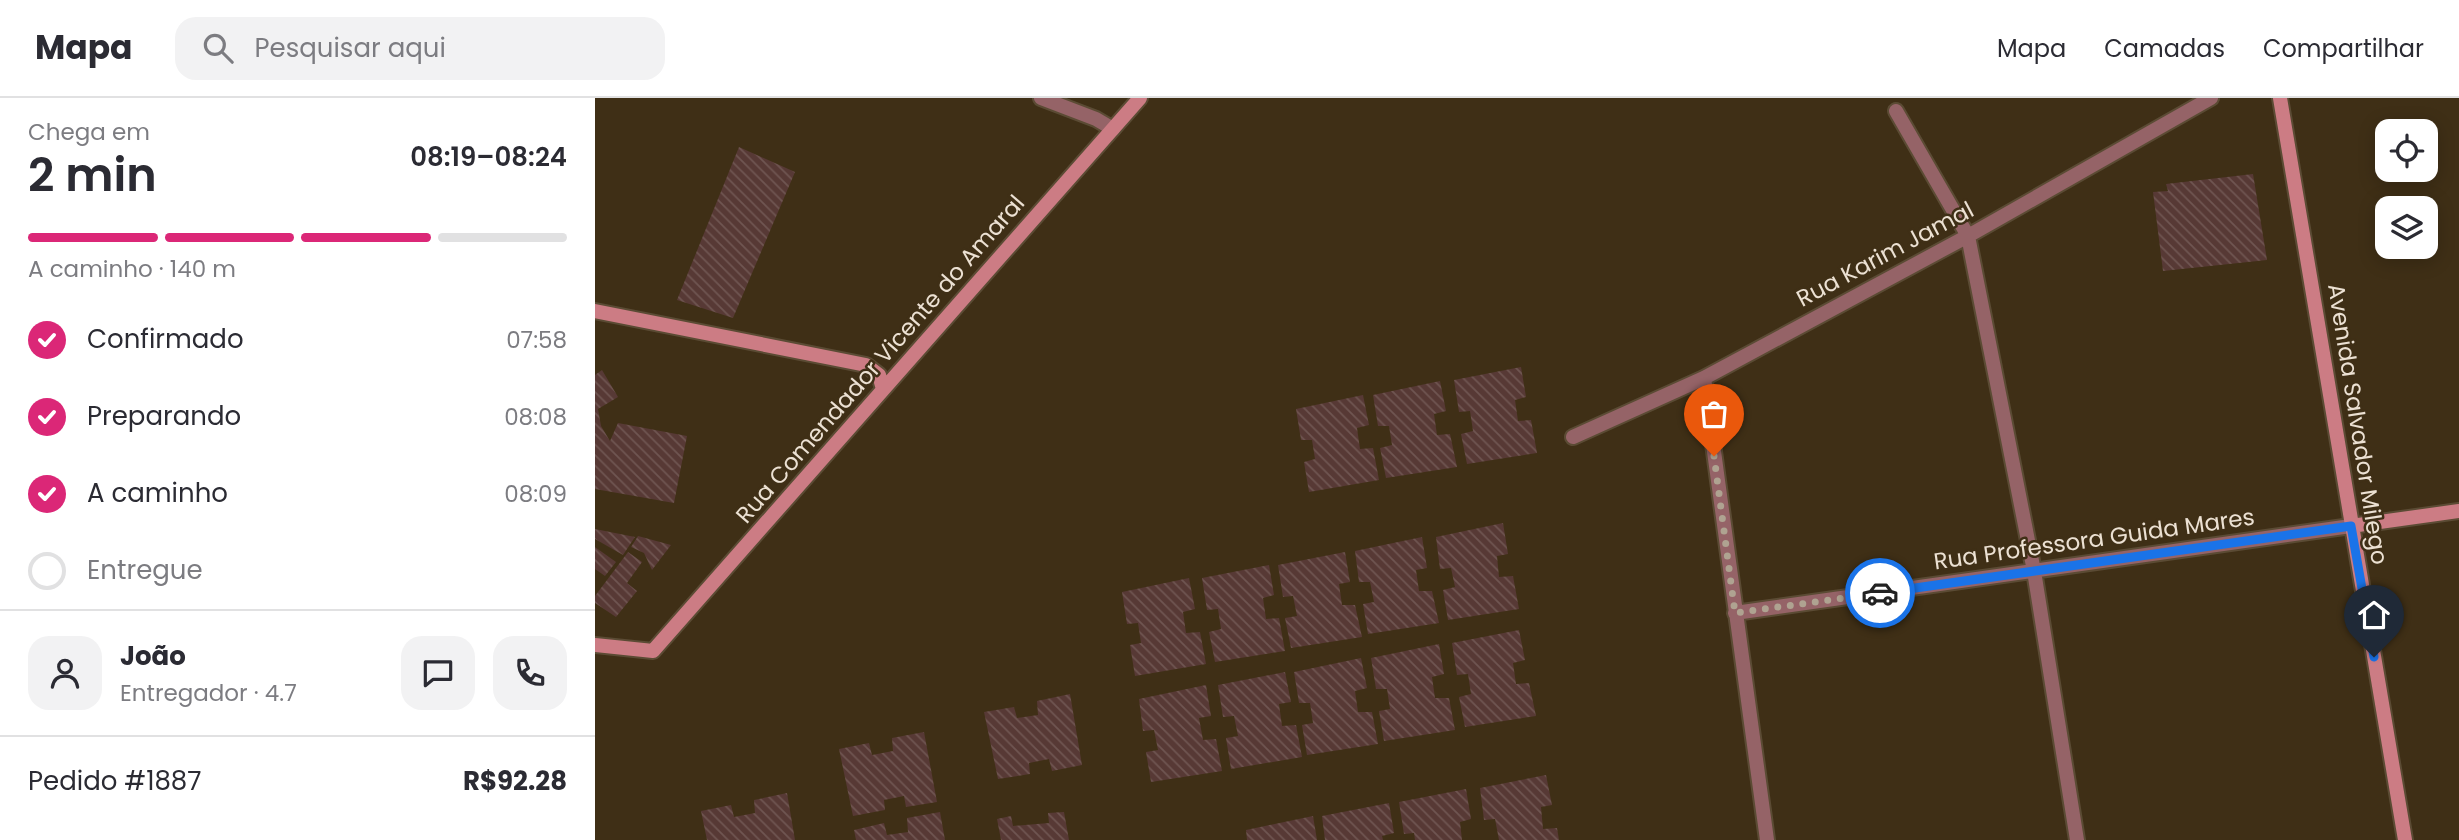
<!DOCTYPE html>
<html lang="pt">
<meta charset="utf-8">
<style>
:root{--surface:#fff;--page:#f2f2f3;--text:#2b2b33;--muted:#7c7c81;--line:#e1e1e2;--accent:#db2777}
body{margin:0;font-family:Poppins,sans-serif;background:var(--page);color:var(--text);height:100vh;display:flex;flex-direction:column;font-size:26px;white-space:nowrap}
*{box-sizing:border-box;margin:0}
p{font-size:23px;color:var(--muted)}
.icon{flex:none;width:38px;height:38px;fill:none;stroke:currentColor;stroke-width:2;stroke-linecap:round;stroke-linejoin:round}
.map{position:relative;flex:1;overflow:hidden}
.side{display:flex;flex-direction:column;background:var(--surface);width:595px}
.side>*{flex:none}
.controls{position:absolute;left:1780px;top:21px;display:grid;gap:14px}
.controls a{display:grid;place-items:center;width:63px;height:63px;border-radius:14px;background:var(--surface);box-shadow:0 4px 18px #0003;font-size:35px}
.pin{position:absolute;display:grid;place-items:center;width:60px;height:60px;color:#fff;margin:-72px -30px;border-radius:50% 50% 50% 0;rotate:-45deg;box-shadow:0 0 7px #0007}
.pin .icon{rotate:45deg}
.courier{position:absolute;display:grid;place-items:center;width:70px;height:70px;margin:-35px;border:5px solid #1a73e8;border-radius:50%;background:#fff;color:#222;box-shadow:0 2px 9px #0007}
.head em{font-style:normal;font-weight:600}
.head div{display:flex;flex-direction:column-reverse}
.head{display:flex;align-items:center;justify-content:space-between;height:119px;padding:0 28px}
h1{font-size:46px;font-weight:600;line-height:52px}
.bar{display:grid;grid-template-columns:repeat(4,1fr);gap:10px 7px;align-content:center;height:84px;padding:0 28px}
.bar i{height:9px;border-radius:5px;background:var(--line)}
.bar .on{background:var(--accent)}
.bar p{grid-column:span 4}
.line{display:flex;align-items:center;gap:18px;padding:0 28px;border-top:2px solid var(--line)}
.line div{flex:1}
.round{display:grid;place-items:center;flex:none;width:74px;height:74px;border-radius:21px;background:var(--page)}
ol{padding:0 28px;list-style:none}
li{display:flex;align-items:center;gap:21px;height:77px}
li p{margin-inline-start:auto}
li .icon{padding:7px;border-radius:50%;background:var(--accent);color:#fff;stroke-width:4}
li:last-child{color:var(--muted)}
li i{width:38px;height:38px;border:4px solid var(--line);border-radius:50%}
header{display:flex;align-items:center;gap:42px;box-sizing:border-box;height:98px;padding:0 35px;background:var(--surface);border-bottom:2px solid var(--line)}
header strong{font-size:33px}
nav{display:flex;gap:38px;margin-inline-start:auto;font-size:24px}
.search{width:490px;height:63px;background:var(--page);display:flex;align-items:center;gap:18px;box-sizing:border-box;padding:0 24px;border-radius:21px;color:var(--muted);font-size:26px}
main{display:flex;flex:1;min-height:0}
.map>svg:first-child{display:block}
</style>
<header>
<strong>Mapa</strong>
<div class="search"><svg class="icon" aria-label="search" viewBox="0 0 24 24"><circle cx="10" cy="10" r="6"/><path d="M15 15l6 6"/></svg>Pesquisar aqui</div>
<nav><a>Mapa</a><a>Camadas</a><a>Compartilhar</a></nav>
</header>
<main>
<section class="side">
<div class="head"><div><h1>2 min</h1><p>Chega em</p></div><em>08:19–08:24</em></div>
<div class="bar"><i class="on"></i><i class="on"></i><i class="on"></i><i></i><p>A caminho · 140 m</p></div>
<ol>
<li><svg class="icon" aria-label="check" viewBox="0 0 24 24"><path d="M5 12l5 5 9-10"/></svg>Confirmado<p>07:58</p></li>
<li><svg class="icon" aria-label="check" viewBox="0 0 24 24"><path d="M5 12l5 5 9-10"/></svg>Preparando<p>08:08</p></li>
<li><svg class="icon" aria-label="check" viewBox="0 0 24 24"><path d="M5 12l5 5 9-10"/></svg>A caminho<p>08:09</p></li>
<li><i></i>Entregue</li>
</ol>
<div class="line" style="height:126px"><a class="round"><svg class="icon" aria-label="person" viewBox="0 0 24 24"><circle cx="12" cy="8" r="4"/><path d="M4 21q1-7 8-7t8 7"/></svg></a><div><b>João</b><p>Entregador · 4.7</p></div><a class="round"><svg class="icon" aria-label="chat" viewBox="0 0 24 24"><path d="M4 5h16v11H9l-5 4z"/></svg></a><a class="round"><svg class="icon" aria-label="phone" viewBox="0 0 24 24"><path d="M5 4h4l2 5-3 2q2 4 5 5l2-3 5 2v4C11 20 4 13 5 4z"/></svg></a></div>
<div class="line" style="height:91px"><div>Pedido #1887</div><b>R$92.28</b></div>
</section>
<div class="map">
<svg width="1864" height="742" viewBox="0 0 1864 742">
<defs>
<pattern id="building-back-hatch" width="6" height="6" patternUnits="userSpaceOnUse" patternTransform="scale(1.75)"><rect width="6" height="6" fill="#573935"/><path d="M-1 5l2 2M0 0l6 6M5-1l2 2" fill="none" stroke="#6f5551"/></pattern>
</defs>
<rect width="100%" height="100%" fill="#3f2f16"/>
<!-- building -->
<path fill="url(#building-back-hatch)" d="M144 49 200 74 138 220 82 202Z
M1658 76 1672 162 1568 173 1558 94 1573 93 1571 86Z
M926 269 931 299 920 302 923 323 936 322 942 355 872 366 866 336 878 333 875 313 864 314 859 282Z
M7 272 23 299 3 311 6 328 15 343 23 325 92 338 79 405 0 391V277Z
M845 283 851 313 839 316 842 337 855 336 862 369 791 380 785 350 797 347 794 328H783L778 297Z
M768 297 774 327 762 330 765 351 778 350 784 382 714 394 709 364 720 361 717 342H706L701 311Z
M908 425 913 456 902 458 904 479 918 478 924 511 853 522 848 492 860 489 856 470 845 471 841 439Z
M0 431 40 439 28 457 0 441Z
M43 438 76 447 57 472 49 455 36 449Z
M827 439 832 470 821 472 824 493H837L844 525 773 536 768 506 779 504 775 484H764L760 453Z
M0 449 21 464 10 478 0 471Z
M33 454 47 464 32 485 42 493 21 519 0 505V498Z
M750 454 755 484 744 486 747 507H760L767 539 696 550 690 520 702 518 698 498 688 499 683 467Z
M674 467 679 497 668 500 671 521 684 520 690 553 620 564 614 534 626 531 623 511 612 512 607 480Z
M594 480 600 511 588 514 591 535 605 534 611 566 540 578 535 547 546 545 543 525 532 526 527 494Z
M924 532 930 562 918 565 921 586 934 585 941 618 870 629 864 599 876 596 873 576 862 577 857 545Z
M844 546 849 576 837 579 840 600H854L860 632 789 643 784 613 795 611 792 591H781L776 560Z
M766 560 772 590 760 593 763 614H777L783 646 712 657 707 627 718 625 715 605H704L699 574Z
M690 574 696 604 684 606 687 628 701 627 707 659 636 671 631 640 643 638 639 618 628 619 623 587Z
M611 587 616 618 604 620 608 642 621 641 627 673 556 684 551 654 563 652 559 632 548 633 544 601Z
M475 596 487 667 457 673 454 661 434 665 435 676 403 681 389 614 419 609 422 620 443 617 442 603Z
M329 634 342 704 311 709 309 698 289 702 290 712 258 718 244 651 274 645 277 657 298 653 297 640Z
M951 677 957 707 946 709 948 731 962 730 964 742H904L900 721 889 722 885 690Z
M871 691 876 721 865 724 867 742H820L819 735 809 736 804 704Z
M192 695 200 742H112L106 713 136 707 139 719 160 715 159 702Z
M794 705 799 735 787 738 788 742H730L727 718Z
M345 714 350 742H261L259 732 289 725 292 737 313 734 312 720Z
M469 714 474 742H406L402 721 416 718 418 728 454 725 453 715Z
M718 718 722 742H652L651 732Z"/>
<g fill="none" stroke-linecap="round" stroke-linejoin="round">
<defs>
<path id="street" d="M446 0 501 21 518 31
M1301 13 1373 138 1439 473 1482 742
M1109 280 1172 742
M978 339 1109 280 1373 138 1616 0
M1140 515 1756 428"/>
<path id="secondary" d="M1685 0 1810 742
M0 213 271 267 284 277 288 291
M1756 428 1864 413
M0 547 58 553 545 0"/>
</defs>
<!-- street casing -->
<use href="#street" stroke="#5b4b34" stroke-width="18"/>
<!-- secondary casing -->
<use href="#secondary" stroke="#5b4b34" stroke-width="18"/>
<!-- street -->
<use href="#street" stroke="#956367" stroke-width="14"/>
<!-- secondary -->
<use href="#secondary" stroke="#cc7c84" stroke-width="14"/>
</g>
<g fill="none" stroke-linecap="round" stroke-linejoin="round">
<!-- done -->
<path stroke="#afa391" stroke-width="7" stroke-dasharray="0 12.6" d="M1119 358 1140 515 1285 495"/>
<!-- route -->
<path stroke="#1a73e8" stroke-width="9" d="M1285 495 1756 428 1779 559"/>
</g>
<g text-anchor="middle" stroke-width="5" stroke-linejoin="round" paint-order="stroke">
<!-- street labels -->
<g font-size="23" fill="#ece1d3" stroke="#3f2f16">
<text transform="translate(1290 156) rotate(-28)" y="8">Rua Karim Jamal</text>
<text transform="translate(285 261) rotate(-49)" y="8">Rua Comendador Vicente do Amaral</text>
<text transform="translate(1763 326) rotate(81)" y="8">Avenida Salvador Milego</text>
<text transform="translate(1499 441) rotate(-8)" y="8">Rua Professora Guida Mares</text>
</g>
</g>
</svg>
<div class="controls">
<a><svg class="icon" aria-label="locate" viewBox="0 0 24 24"><circle cx="12" cy="12" r="6"/><path d="M12 2v4M12 18v4M2 12h4M18 12h4"/></svg></a>
<a><svg class="icon" aria-label="layers" viewBox="0 0 24 24"><path d="M12 4l9 5-9 5-9-5zM3 14l9 5 9-5"/></svg></a>
</div>
<div class="pin" style="left:1119px;top:358px;background:#ea580c"><svg class="icon" aria-label="bag" viewBox="0 0 24 24"><path d="M5 8h14l-1 12H6zM9 8a3 3 0 0 1 6 0"/></svg></div>
<div class="pin" style="left:1779px;top:559px;background:#1f2937"><svg class="icon" aria-label="home" viewBox="0 0 24 24"><path d="M3 11l9-7 9 7M6 9v11h12V9"/></svg></div>
<div class="courier" style="left:1285px;top:495px"><svg class="icon" aria-label="car" viewBox="0 0 24 24"><path d="M5 17H2v-5l4-1 3-4h7l3 4 3 1v5h-3M9 17h6M6 11h13"/><circle cx="7" cy="17" r="2"/><circle cx="17" cy="17" r="2"/></svg></div>
</div>
</main>
